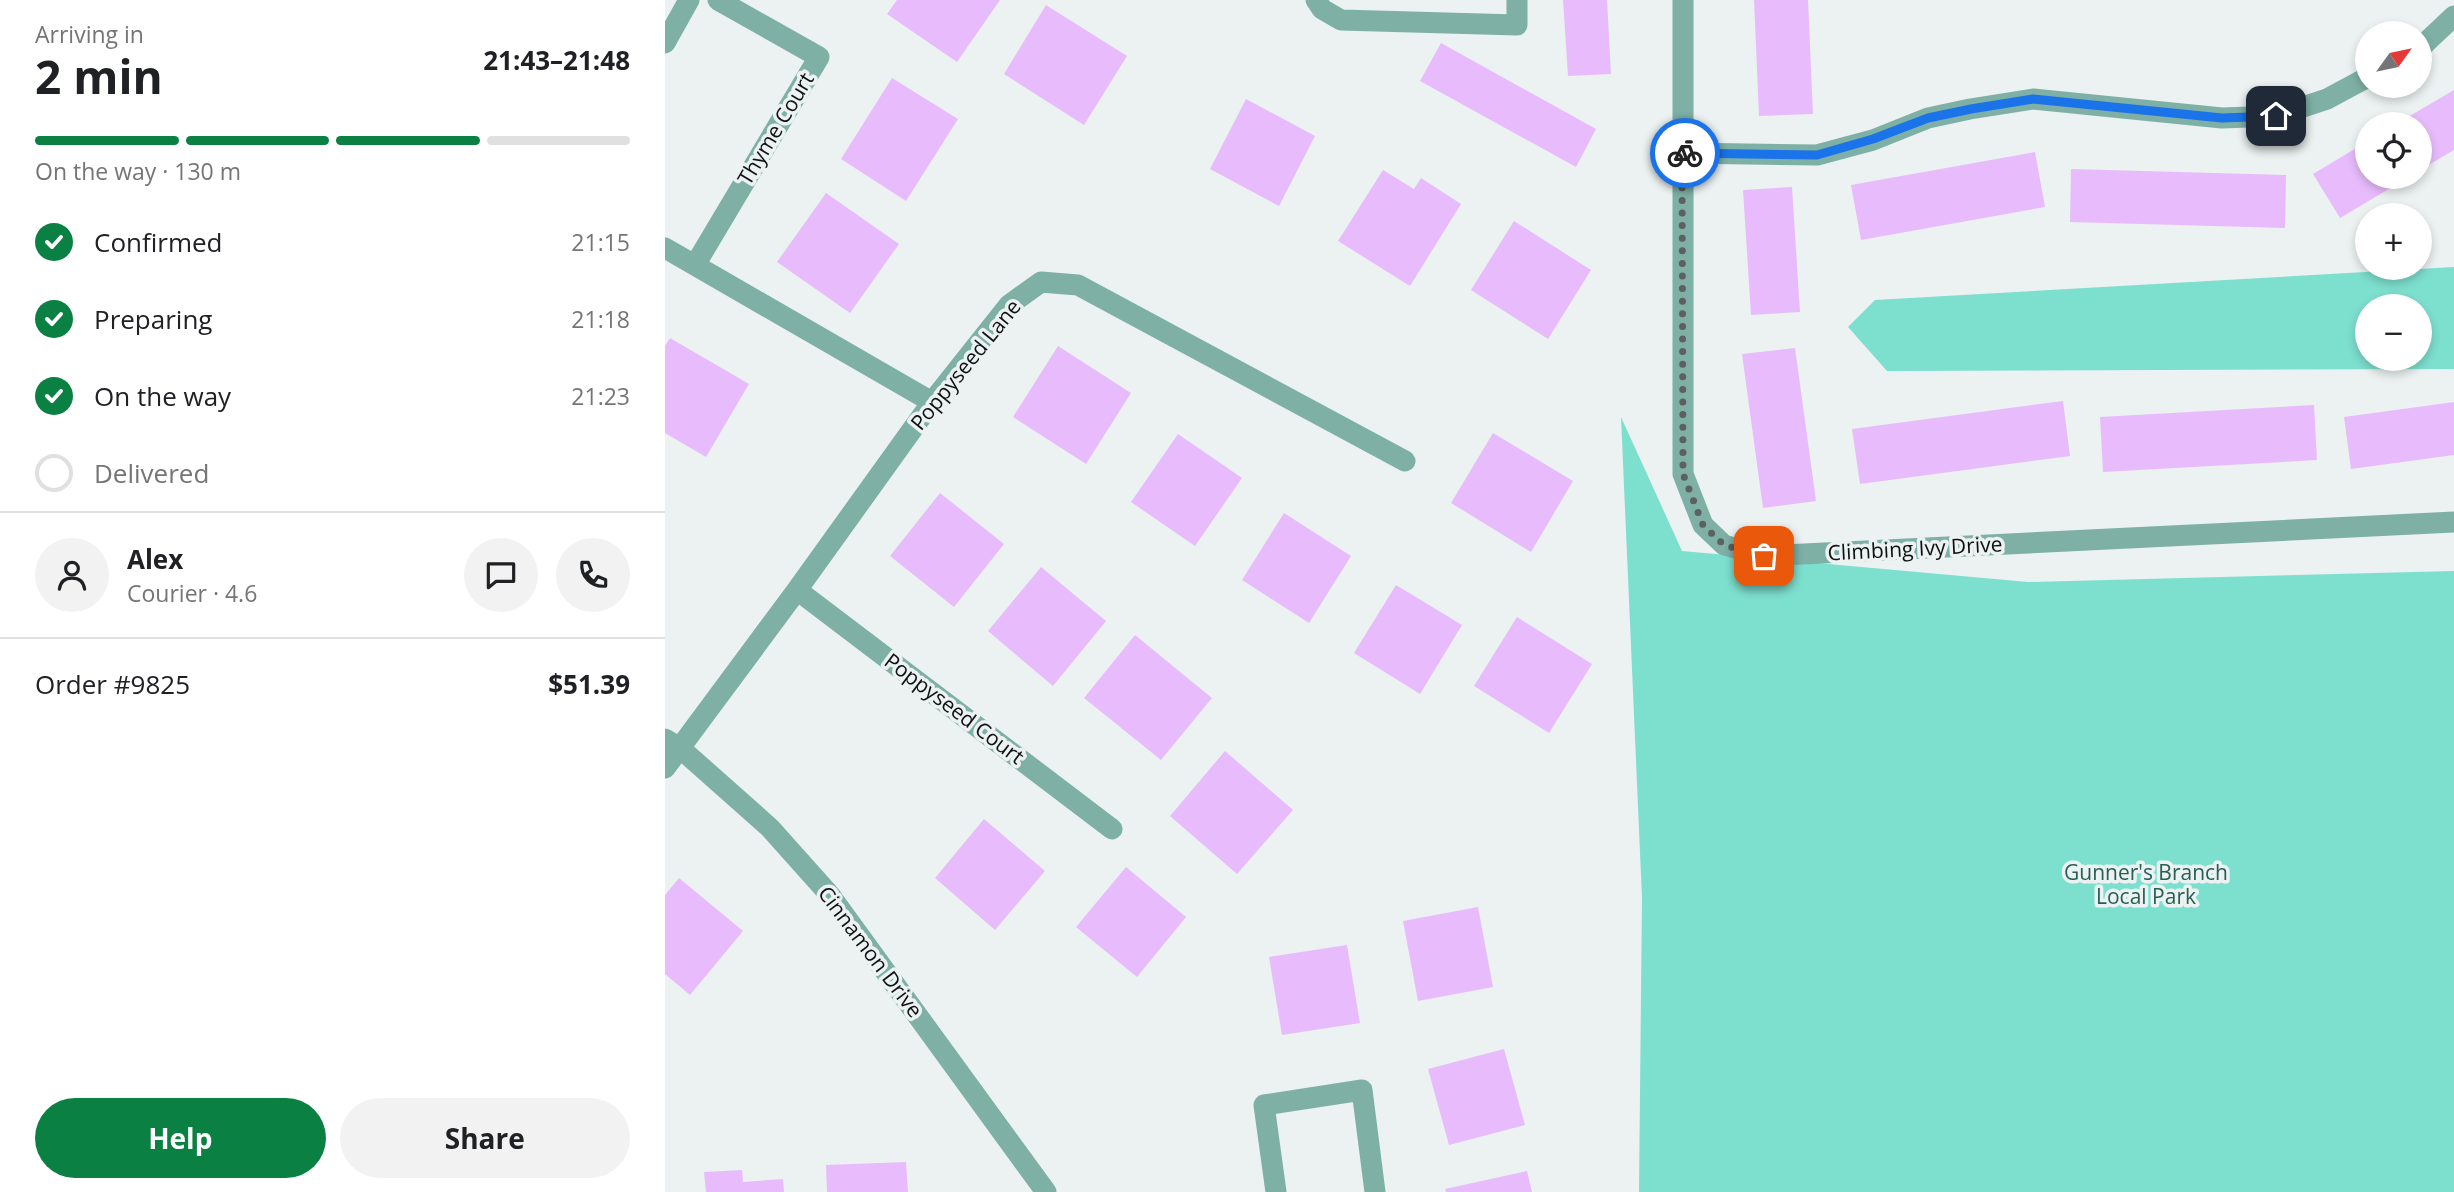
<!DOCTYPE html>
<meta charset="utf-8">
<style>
:root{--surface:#fff;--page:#f2f2f2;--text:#202124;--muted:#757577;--line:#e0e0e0;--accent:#0b8043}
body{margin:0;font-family:"Open Sans",sans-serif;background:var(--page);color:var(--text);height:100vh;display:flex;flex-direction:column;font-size:26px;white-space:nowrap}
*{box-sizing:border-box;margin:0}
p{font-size:23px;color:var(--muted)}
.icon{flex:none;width:38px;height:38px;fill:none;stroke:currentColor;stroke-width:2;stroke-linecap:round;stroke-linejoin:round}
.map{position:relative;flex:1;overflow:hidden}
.sheet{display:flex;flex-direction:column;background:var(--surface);width:665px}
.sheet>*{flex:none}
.needle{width:46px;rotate:57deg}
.tools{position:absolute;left:1690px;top:21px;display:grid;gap:14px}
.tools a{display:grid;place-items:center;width:77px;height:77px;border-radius:50%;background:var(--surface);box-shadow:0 4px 10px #0003;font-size:35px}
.pin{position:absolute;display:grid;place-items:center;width:60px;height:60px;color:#fff;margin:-30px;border-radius:14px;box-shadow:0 4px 10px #0006}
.courier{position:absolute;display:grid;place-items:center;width:70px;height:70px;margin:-35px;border:5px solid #1a73e8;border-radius:50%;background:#fff;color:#222;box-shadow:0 2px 9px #0007}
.headline em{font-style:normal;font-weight:700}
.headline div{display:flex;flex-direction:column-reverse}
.headline{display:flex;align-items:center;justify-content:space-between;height:119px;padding:0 35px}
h1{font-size:46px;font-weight:700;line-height:52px}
.bar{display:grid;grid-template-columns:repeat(4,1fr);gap:10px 7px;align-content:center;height:84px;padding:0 35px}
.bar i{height:9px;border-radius:5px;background:var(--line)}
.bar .selected{background:var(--accent)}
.bar p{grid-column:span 4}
.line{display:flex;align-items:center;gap:18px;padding:0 35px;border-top:2px solid var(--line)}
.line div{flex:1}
.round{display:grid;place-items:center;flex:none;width:74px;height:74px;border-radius:37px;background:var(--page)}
ol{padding:0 35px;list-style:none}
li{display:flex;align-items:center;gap:21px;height:77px}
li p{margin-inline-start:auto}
li .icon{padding:7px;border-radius:50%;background:var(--accent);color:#fff;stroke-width:4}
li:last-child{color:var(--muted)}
li i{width:38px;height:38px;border:4px solid var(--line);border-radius:50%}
.action{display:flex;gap:14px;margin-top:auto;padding:14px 35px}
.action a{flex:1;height:80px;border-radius:42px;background:var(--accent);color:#fff;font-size:28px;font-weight:700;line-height:80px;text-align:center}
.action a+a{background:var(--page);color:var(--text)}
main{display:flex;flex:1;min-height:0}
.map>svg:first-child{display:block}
</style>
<main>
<section class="sheet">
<div class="headline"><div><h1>2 min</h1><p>Arriving in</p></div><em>21:43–21:48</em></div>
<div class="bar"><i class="selected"></i><i class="selected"></i><i class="selected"></i><i></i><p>On the way · 130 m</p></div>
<ol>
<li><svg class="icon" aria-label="check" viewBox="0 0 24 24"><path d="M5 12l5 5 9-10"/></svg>Confirmed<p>21:15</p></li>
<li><svg class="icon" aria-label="check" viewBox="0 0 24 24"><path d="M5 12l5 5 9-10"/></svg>Preparing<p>21:18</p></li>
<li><svg class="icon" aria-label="check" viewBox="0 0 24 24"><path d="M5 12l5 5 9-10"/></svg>On the way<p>21:23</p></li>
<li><i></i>Delivered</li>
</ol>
<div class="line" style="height:126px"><a class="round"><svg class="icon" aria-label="person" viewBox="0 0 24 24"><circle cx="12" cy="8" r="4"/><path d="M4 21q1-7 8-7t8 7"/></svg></a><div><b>Alex</b><p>Courier · 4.6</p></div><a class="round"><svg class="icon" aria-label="chat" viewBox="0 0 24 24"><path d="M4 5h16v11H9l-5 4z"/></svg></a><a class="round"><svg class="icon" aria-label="phone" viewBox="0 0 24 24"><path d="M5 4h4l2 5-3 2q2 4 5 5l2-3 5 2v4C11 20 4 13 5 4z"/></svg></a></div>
<div class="line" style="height:91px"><div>Order #9825</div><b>$51.39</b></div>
<div class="action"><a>Help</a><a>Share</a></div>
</section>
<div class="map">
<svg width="1789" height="1192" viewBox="0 0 1789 1192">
<rect width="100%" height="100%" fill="#ebf2f1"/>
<!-- green -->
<path fill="#7ddfce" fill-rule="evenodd" d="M1789 267V369L1222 371 1183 327 1210 300ZM1703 306H1755V359H1703Z
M956 417 1017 551 1363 582 1789 571V1192H974L977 898Z"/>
<!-- building -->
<path fill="#e8bcfc" d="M232 0H335L292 62 222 14Z
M898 0H942L946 74 903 76Z
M1089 0H1143L1148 114 1094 116Z
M381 5 462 56 419 125 339 74Z
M776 43 931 129 911 167 755 81Z
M227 78 293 119 241 201 176 159Z
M1789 90V150L1755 170V124H1731Z
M581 99 650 136 614 206 545 169Z
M1703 141V177H1744L1675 218 1648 174Z
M1370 152 1380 207 1196 240 1186 185Z
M1406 169 1621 175 1620 228 1405 222Z
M718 170 749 189 756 178 796 204 745 286 673 241Z
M1127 187 1135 312 1086 315 1078 190Z
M161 193 234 244 185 313 112 262Z
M849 221 926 270 883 339 806 290Z
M5 338 84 384 41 457 0 433V346Z
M393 346 466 393 421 464 348 417Z
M1130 348 1151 501 1098 508 1077 354Z
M1398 401 1405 456 1195 484 1187 429Z
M1789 402V455L1686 469 1679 417Z
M1649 405 1652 460 1438 472 1435 417Z
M828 433 908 481 866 552 786 503Z
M513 434 577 478 530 546 466 502Z
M275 493 339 544 289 607 225 556Z
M619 513 686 556 644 623 577 580Z
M376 567 441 621 388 686 323 631Z
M731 585 797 625 755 694 689 653Z
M852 617 927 664 884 733 809 686Z
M470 635 547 698 496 760 419 698Z
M560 751 628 810 572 874 505 816Z
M319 819 380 871 330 930 270 878Z
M461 867 521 917 472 977 411 927Z
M14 878 78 931 25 995 0 974V895Z
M813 907 828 987 753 1001 738 921Z
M682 945 695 1023 617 1035 604 957Z
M839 1049 860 1125 784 1145 763 1069Z
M241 1162 243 1192H162L161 1165Z
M77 1170 78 1182 118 1179 119 1192H41L39 1172Z
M862 1171 867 1192H781L780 1189Z"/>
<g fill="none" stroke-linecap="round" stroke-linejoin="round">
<!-- street -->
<path stroke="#7eb0a6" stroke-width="21" d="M651 0 657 9 676 20 852 25V0
M1018 0V474L1038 525 1059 545 1099 556 1789 522
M0 43 24 0
M1755 48 1789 16
M1017 153 1152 155 1208 140 1263 118 1305 109 1368 99 1557 118 1611 116 1662 99 1703 77
M0 248 267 402
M30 265 154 57 53 0
M132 590 447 829
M0 739 15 748 105 828 164 894 381 1192
M0 768 132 590 267 402 344 305 376 282 413 285 740 461
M611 1192 599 1105 697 1090 710 1192"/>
</g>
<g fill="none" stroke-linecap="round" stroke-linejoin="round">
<!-- done -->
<path stroke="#5c605f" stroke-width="7" stroke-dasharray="0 12.6" d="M1020 153H1017L1018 474 1038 525 1059 545 1099 556"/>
<!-- route -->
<path stroke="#1a73e8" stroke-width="9" d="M1020 153 1152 155 1208 139 1263 118 1306 109 1368 99 1557 118 1611 116"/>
</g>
<g text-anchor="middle" stroke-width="7" stroke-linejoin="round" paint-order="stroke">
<!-- street labels -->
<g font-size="21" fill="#0f1111" stroke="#ebf2f1">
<text transform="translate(111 129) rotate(-59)" y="7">Thyme Court</text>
<text transform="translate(301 365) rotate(-51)" y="7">Poppyseed Lane</text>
<text transform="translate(1250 549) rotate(-3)" y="7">Climbing Ivy Drive</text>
<text transform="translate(289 709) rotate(37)" y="7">Poppyseed Court</text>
<text transform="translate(205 952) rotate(53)" y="7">Cinnamon Drive</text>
</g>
<!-- park labels -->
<g font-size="21" fill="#265f55" stroke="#ebf2f1">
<text x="1481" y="880">Gunner's Branch<tspan x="1481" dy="24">Local Park</tspan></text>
</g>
</g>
</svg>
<div class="tools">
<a><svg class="needle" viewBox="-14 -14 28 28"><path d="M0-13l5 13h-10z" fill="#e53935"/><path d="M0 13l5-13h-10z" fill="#757577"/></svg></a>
<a><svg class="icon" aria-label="locate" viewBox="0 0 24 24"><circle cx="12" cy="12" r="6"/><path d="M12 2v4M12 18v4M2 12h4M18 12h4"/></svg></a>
<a>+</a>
<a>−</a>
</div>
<div class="pin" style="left:1099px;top:556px;background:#ea580c"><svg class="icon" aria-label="bag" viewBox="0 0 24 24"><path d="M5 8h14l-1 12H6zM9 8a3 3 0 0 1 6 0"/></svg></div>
<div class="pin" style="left:1611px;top:116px;background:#1f2937"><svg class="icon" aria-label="home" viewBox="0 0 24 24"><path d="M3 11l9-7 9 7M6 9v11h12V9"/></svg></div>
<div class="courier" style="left:1020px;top:153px"><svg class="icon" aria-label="bike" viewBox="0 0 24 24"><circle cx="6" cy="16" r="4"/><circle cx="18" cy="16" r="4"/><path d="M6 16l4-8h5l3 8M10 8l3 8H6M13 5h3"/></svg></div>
</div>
</main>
